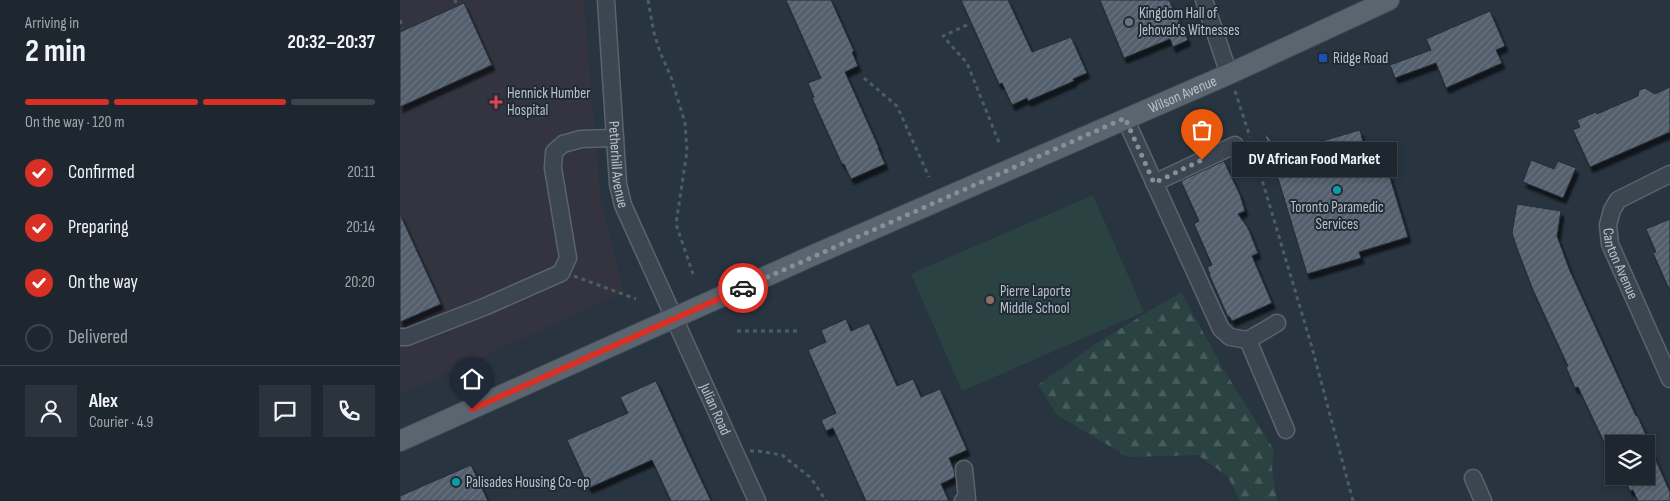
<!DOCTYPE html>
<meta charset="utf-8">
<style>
:root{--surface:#1e2730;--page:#2b333c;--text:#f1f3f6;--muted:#a1a5ab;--line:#3c444c;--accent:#d93025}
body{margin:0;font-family:"Sofia Sans Condensed",sans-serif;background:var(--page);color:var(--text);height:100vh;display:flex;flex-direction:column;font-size:19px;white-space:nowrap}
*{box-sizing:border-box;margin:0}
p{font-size:16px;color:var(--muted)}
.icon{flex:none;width:28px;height:28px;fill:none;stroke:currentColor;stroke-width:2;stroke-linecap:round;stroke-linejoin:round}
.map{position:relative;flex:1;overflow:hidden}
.sheet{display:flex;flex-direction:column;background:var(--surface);width:400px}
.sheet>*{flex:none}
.tools{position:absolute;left:1205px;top:435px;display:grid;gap:10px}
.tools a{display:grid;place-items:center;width:50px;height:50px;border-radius:0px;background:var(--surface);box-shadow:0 2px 8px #0003,0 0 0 1px var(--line);font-size:25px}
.pin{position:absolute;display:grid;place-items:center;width:42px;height:42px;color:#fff;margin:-51px -21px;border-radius:50% 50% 50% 0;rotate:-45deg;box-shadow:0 0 5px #0007}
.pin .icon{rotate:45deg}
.courier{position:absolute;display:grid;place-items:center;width:50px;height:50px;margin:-25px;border:4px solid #d93025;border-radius:50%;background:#fff;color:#222;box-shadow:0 1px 6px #0007}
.bubble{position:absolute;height:35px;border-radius:0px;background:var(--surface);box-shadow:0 2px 8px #0003,0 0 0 1px var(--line);font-size:16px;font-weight:700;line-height:35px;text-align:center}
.headline em{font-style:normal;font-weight:700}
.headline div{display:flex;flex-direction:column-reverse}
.headline{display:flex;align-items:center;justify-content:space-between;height:85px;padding:0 25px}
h1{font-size:32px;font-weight:700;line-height:38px}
.bar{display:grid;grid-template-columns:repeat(4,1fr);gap:8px 5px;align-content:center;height:60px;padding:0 25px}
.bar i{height:6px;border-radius:4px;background:var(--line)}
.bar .on{background:var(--accent)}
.bar p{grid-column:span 4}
.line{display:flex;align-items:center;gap:12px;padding:0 25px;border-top:1px solid var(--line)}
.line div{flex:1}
.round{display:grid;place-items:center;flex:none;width:52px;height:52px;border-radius:0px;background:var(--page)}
ol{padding:0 25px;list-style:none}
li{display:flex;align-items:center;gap:15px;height:55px}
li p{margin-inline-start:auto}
li .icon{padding:5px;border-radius:50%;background:var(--accent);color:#fff;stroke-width:4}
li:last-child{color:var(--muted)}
li i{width:28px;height:28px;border:2px solid var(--line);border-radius:50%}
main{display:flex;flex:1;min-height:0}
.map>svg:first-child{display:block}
</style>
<main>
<section class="sheet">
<div class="headline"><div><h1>2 min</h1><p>Arriving in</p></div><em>20:32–20:37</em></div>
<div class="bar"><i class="on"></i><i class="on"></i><i class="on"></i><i></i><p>On the way · 120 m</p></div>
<ol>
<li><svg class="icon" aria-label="check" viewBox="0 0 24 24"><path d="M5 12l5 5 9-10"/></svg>Confirmed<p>20:11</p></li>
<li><svg class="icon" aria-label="check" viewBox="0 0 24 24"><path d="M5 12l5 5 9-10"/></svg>Preparing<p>20:14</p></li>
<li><svg class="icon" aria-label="check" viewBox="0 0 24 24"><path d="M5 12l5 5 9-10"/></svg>On the way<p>20:20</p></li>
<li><i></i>Delivered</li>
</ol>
<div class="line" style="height:90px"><a class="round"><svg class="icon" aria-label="person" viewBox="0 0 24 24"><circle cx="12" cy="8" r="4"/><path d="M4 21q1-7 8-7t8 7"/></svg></a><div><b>Alex</b><p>Courier · 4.9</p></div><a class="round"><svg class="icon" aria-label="chat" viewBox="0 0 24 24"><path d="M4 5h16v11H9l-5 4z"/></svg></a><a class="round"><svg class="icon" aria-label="phone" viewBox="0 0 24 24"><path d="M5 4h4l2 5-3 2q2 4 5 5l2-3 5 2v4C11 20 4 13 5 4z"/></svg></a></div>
</section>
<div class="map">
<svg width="1270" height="501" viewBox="0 0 1270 501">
<defs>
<pattern id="forest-firs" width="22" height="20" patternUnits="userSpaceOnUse" patternTransform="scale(1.25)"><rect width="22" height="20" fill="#2b4242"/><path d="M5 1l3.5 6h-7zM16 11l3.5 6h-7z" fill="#485c5c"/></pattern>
<pattern id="building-hatch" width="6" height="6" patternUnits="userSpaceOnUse" patternTransform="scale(1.25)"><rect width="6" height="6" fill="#535f6d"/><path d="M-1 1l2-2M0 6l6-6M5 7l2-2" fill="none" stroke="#6a7480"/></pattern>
<filter id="shadow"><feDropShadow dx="3" dy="5.5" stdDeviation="1" flood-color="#0009"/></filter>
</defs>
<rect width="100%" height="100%" fill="#283440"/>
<!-- medical -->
<path fill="#343441" d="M0 0H184L201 203 224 292 0 395Z"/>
<!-- forest -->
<path fill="url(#forest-firs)" d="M781 292 824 370 874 450 872 469 877 501H840L828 477 798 455 728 457 657 415 638 385 695 344Z"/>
<!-- pitch -->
<path fill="#2b4242" d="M693 195 744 312 562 391 511 274Z"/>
<!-- building -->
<path fill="url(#building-hatch)" stroke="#232d37" filter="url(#shadow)" d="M386 0H431L454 51 452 52 458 66 445 72 479 148H478L485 164 451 179 444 164H442L412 98 414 97 408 83 421 78Z
M561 0H608L632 52 671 37 687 73 673 79 674 81 628 101 627 98 612 105 602 83 599 84Z
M700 0H769L788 40 773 47 770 39 724 58Z
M64 3 92 65 0 107V32Z
M1090 11 1105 46 1096 50 1102 63 1046 88 1036 63 995 78 990 65 1031 50 1026 39Z
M1270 87V132L1190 167 1173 130 1180 127 1177 120 1196 112 1197 114 1238 96 1239 90 1245 88 1255 94Z
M960 130 964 146 972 144 982 176 989 174 1008 237 959 252 961 258 907 274 864 132 881 153Z
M1131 160 1154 169 1158 161 1176 168 1163 198 1123 182Z
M824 161 840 195 845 211 838 214 848 228 858 253 852 256 872 303 832 321 829 316 828 317 809 274H810L807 267 812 265 794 224 799 221 781 181Z
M1117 204 1161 211 1157 236 1170 271 1236 416 1237 415 1246 435 1226 444H1205L1178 387 1175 388 1166 367 1168 366 1133 290 1118 251 1112 233Z
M0 214 41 304 0 322Z
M1270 219V291L1253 253 1256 252 1246 229Z
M446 319 451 331 469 323 497 386 513 379 521 397 540 389 567 450 549 458 554 470 555 477 541 484 549 501H466L433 428 426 431 421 420 436 413 408 350 426 342 421 330Z
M256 381 284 443 311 501H271L252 460 189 488 167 440 228 413 220 397Z
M1246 438 1270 492V501H1238L1233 490 1230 491 1224 476H1246Z
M71 465 88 501H0V496Z"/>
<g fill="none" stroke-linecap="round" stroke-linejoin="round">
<defs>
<g id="minor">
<path id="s1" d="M206 0 218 184 223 205 357 501"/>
<path d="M804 0 829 74"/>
<path d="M725 118 821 329 830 337 848 340 886 430"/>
<path id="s2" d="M1270 174 1218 200 1212 210 1208 225 1210 244 1270 379"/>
<path d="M754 183 835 145"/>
<path d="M0 337H7L84 307 161 273 168 258 153 168 154 152 163 144 181 139 215 138"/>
<path d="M848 340 877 323"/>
<path d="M1073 478 1083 501"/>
<path d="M563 501 567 499 564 469"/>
</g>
<g id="major">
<path id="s3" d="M0 441 416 254 829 74 989 0"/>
</g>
</defs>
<!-- minor casing -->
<use href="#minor" stroke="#5a646d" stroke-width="19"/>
<!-- major casing -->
<use href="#major" stroke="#464f59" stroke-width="22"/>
<!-- path -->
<path stroke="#4a5f60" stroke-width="3" stroke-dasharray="4 4" stroke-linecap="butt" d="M55 0 56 3
M248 0 254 33 260 52 271 77 285 123 287 151 276 224 293 274
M0 20 3 28
M567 25 543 36 567 63 600 145
M464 78 497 106 529 177
M835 91 850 137
M851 143 911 344 953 501
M174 276 236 299
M337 331H398
M350 451H358L382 455 411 478 426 501"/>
<!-- minor -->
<use href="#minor" stroke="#3c4650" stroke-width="16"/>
<!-- major -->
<use href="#major" stroke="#5a6570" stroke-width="20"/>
</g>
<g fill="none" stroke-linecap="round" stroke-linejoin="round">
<!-- done -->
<path stroke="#86909a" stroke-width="5" stroke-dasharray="0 9" d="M343 288 725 118 754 183 802 160"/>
<!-- route -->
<path stroke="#d93025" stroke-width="6" d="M72 409 343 288"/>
</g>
<!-- markers -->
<circle fill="#6b7280" stroke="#212b35" stroke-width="2" cx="729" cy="22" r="5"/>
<rect fill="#1a4fb4" stroke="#212b35" stroke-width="2" x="918" y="53" width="10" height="10" rx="2.5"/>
<path fill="#e0444e" stroke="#212b35" stroke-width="2" d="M93.5 94.5h5v5h5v5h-5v5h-5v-5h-5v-5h5z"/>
<g fill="#0f9aa8" stroke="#212b35" stroke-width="2">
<circle cx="937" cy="190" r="5"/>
<circle cx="56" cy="482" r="5"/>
</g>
<circle fill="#8d6e63" stroke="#212b35" stroke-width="2" cx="590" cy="300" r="5"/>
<g text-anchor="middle" stroke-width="4" stroke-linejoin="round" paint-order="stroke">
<!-- poi labels -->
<g font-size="15" fill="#b9c1ca" stroke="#212b35" text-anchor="start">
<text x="739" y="18">Kingdom Hall of<tspan x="739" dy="17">Jehovah's Witnesses</tspan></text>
<text x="933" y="63">Ridge Road</text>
<text x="107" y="98">Hennick Humber<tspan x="107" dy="17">Hospital</tspan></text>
<text x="937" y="212" text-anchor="middle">Toronto Paramedic<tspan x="937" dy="17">Services</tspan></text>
<text x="600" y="296">Pierre Laporte<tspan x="600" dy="17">Middle School</tspan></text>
<text x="66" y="487">Palisades Housing Co-op</text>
</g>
<!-- street labels -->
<g font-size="15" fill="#b9c1ca" stroke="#212b35">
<text dy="5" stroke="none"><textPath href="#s3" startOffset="856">Wilson Avenue</textPath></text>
<text dy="5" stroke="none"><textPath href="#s1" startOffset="165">Petherhill Avenue</textPath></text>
<text dy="5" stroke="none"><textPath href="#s2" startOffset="126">Canton Avenue</textPath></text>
<text dy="5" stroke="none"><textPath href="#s1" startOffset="430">Julian Road</textPath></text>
</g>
</g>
</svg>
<div class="tools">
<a><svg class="icon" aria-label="layers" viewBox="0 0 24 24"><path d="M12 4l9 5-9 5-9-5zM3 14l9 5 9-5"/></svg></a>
</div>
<div class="pin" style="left:802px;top:160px;background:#ea580c"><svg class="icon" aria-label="bag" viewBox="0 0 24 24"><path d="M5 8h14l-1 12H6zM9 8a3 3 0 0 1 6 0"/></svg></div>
<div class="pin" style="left:72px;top:409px;background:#1f2937"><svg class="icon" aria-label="home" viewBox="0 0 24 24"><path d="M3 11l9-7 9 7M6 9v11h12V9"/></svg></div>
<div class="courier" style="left:343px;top:288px"><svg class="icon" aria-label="car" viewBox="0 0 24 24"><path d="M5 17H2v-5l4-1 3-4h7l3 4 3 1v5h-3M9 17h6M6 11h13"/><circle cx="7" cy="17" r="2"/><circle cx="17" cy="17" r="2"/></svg></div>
<div class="bubble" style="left:832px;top:142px;width:165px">DV African Food Market</div>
</div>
</main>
